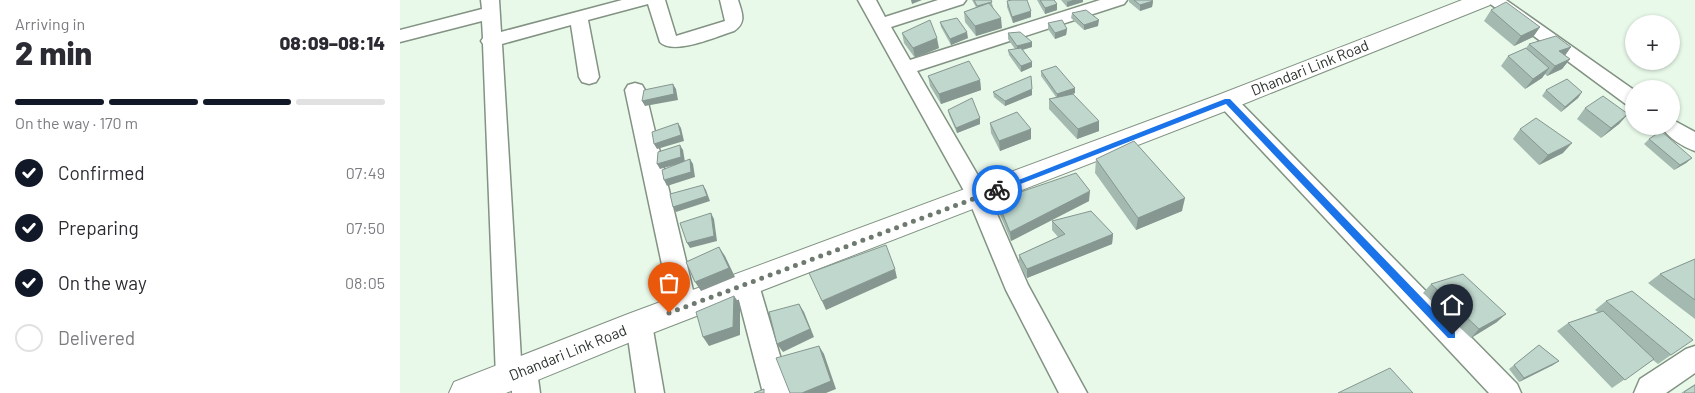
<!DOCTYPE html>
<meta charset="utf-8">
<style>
:root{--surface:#fff;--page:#f7f7f7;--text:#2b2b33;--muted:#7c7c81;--line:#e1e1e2;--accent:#111827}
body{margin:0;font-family:Barlow,sans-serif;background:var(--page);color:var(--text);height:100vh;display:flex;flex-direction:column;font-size:19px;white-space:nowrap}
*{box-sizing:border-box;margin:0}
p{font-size:16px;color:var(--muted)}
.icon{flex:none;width:28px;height:28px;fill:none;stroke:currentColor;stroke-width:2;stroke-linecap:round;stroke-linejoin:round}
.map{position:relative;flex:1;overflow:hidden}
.side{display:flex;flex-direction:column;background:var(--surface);width:400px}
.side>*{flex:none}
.fabs{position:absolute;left:1225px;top:15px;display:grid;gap:10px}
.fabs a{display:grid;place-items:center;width:55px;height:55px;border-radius:50%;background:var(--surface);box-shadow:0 1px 4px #0004;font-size:25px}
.pin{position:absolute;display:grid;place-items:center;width:42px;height:42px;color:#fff;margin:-51px -21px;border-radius:50% 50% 50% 0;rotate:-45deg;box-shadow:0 0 5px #0007}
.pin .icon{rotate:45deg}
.courier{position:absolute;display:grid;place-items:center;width:50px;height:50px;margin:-25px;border:4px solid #1a73e8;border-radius:50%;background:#fff;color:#222;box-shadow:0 1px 6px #0007}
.overview em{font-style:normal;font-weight:800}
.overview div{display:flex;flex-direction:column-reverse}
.overview{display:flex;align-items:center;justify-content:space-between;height:85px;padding:0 15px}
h1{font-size:32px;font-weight:800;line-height:38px}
.bar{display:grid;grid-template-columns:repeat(4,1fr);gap:8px 5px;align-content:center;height:60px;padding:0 15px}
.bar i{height:6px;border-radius:4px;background:var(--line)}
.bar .selected{background:var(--accent)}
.bar p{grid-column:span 4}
ol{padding:0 15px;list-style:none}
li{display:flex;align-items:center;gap:15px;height:55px}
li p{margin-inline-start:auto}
li .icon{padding:5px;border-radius:50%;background:var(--accent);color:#fff;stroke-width:4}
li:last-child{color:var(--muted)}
li i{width:28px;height:28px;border:2px solid var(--line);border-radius:50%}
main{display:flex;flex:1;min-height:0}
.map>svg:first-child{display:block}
</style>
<main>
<section class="side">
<div class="overview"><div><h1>2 min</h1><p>Arriving in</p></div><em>08:09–08:14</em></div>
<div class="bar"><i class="selected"></i><i class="selected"></i><i class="selected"></i><i></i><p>On the way · 170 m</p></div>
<ol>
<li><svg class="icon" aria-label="check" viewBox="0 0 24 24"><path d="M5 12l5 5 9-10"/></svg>Confirmed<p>07:49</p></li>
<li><svg class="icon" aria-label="check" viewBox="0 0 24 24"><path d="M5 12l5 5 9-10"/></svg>Preparing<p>07:50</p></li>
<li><svg class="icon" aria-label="check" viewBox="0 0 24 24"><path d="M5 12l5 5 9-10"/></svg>On the way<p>08:05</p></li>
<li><i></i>Delivered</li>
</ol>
</section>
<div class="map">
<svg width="1295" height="393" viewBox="0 0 1295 393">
<rect width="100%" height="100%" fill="#e8f9e9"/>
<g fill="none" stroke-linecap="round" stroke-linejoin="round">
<defs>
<path id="street" d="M81 0H99L101 32 222 0H265L276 36 325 21 320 0H338C342 13 347 22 334 31 318 36 273 56 260 42L248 4 188 20 199 77 196 82 189 84 182 82 179 77 171 25 102 44 121 359 133 362 137 371 140 393H112V389L99 386 96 377 83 44 81 41 83 38 82 21 0 42V30L82 9Z
M458 0H476L485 17 538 0H566L563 4 491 27 510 60 700 0H727L724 4 517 71 587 191 628 285 687 393H659L606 290 568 198Z
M1085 0H1106L1234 90V107L1227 105Z
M235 83 242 85 245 90 297 307 293 315 284 318 275 315 271 307 225 90 228 85Z
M827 94 834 96 1117 384 1121 393H1089L820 106 817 101 820 96Z
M1271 119 1295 132V151C1283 147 1267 137 1261 126H1271Z
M347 274 356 277 359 285 391 393H363L335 285 338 277Z
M239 312 248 316 252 324 264 393H236L226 324 230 316Z
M1295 346V373L1266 393H1234L1240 379 1286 349Z"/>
<path id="secondary" d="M1062 0H1093L1090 5 836 107 250 334 106 393H49L54 382 228 314 818 95Z"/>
</defs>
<!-- street casing -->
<use href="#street" stroke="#829283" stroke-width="3"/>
<!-- secondary casing -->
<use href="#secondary" stroke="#829283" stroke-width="2"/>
<!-- street -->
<use href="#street" fill="#fff" fill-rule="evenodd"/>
<!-- secondary -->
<use href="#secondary" fill="#fff" fill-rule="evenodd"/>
</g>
<!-- wall -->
<path fill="#a4b9b0" d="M572 0H591L593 7 602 28 576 36 565 22 564 12 576 7Z
M637 0H654L657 4V10L645 14Z
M661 0H683V2L667 7Z
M729 0H751L753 1 752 7 740 11 729 2Z
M607 1 631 17 613 23 607 7Z
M1091 10 1140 27 1133 37 1114 46 1084 21Z
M672 13 698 26 684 30 671 18Z
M540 22 568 38 551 45 541 27Z
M648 23 667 29 666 35 655 39 648 29Z
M502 33 539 48 515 58 504 43Z
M608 33 632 47 623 50 632 62V67L621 72 609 55 608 50 615 49 608 39Z
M1129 44 1171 47 1165 55 1170 59 1162 69 1147 76 1145 74 1142 78 1125 89 1101 66 1108 56 1126 48Z
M641 71 675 93 673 94 699 131 677 139 649 109V99L656 97 641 76Z
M528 76 580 80 581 90 541 104 530 86Z
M632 89V95L605 106 594 97 593 92Z
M1146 90 1182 92 1178 98 1161 112 1142 96Z
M1185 108 1228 114 1219 124 1201 138 1177 119Z
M548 110 580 124 557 133 549 115Z
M590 123 631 139 600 151 591 133Z
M1120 129 1163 153 1139 165 1113 139Z
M1249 139 1292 158 1286 163 1274 170 1244 144Z
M696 159 782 211 736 230 695 173Z
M597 200 689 201 611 241 598 210Z
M652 221 713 234 712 244 627 278 619 264V255L658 237 652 230Z
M1295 259V319L1248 283 1260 274Z
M1031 284 1097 322 1071 338 1023 293Z
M1206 301 1271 355 1258 364 1253 360 1212 388 1157 331 1168 323 1198 312 1195 310Z
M1139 345 1159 361 1153 365 1119 382 1109 369Z
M1295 384V393H1281Z"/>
<!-- shaded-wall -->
<path fill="#869690" d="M511 0H522L512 4Z
M673 0H683V2L667 7V2Z
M753 1 752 7 740 11V5Z
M657 4V10L645 14V8Z
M631 11V17L613 23 612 17Z
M601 18 602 28 576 36 575 26Z
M699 20 698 26 684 30V25Z
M1140 27 1133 37 1114 46 1121 36Z
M667 29 666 35 655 39V33Z
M567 32 568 38 551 45 550 39Z
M537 38 539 48 515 58 513 48Z
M632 42V47L617 51V46Z
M1171 47 1164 57 1159 51Z
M1170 59 1162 69 1147 76 1155 66Z
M632 62V67L621 72V66Z
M1149 68 1142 78 1125 89 1133 79Z
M580 80 581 90 541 104 539 94Z
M273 84 276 89 278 100 245 106 242 101Z
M675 88V93L657 99V94Z
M632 89V95L605 106V101Z
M1182 92 1178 98 1161 112 1165 107Z
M1228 114 1219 124 1201 138 1211 128Z
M580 118V124L557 133 556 128Z
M699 121V131L677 139 678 129Z
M278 123 281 128 284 141 257 149 254 144Z
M631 129V139L600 151 599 141Z
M1172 143 1163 153 1139 165 1148 155Z
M280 145 283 150 285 162 260 169 257 164Z
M1292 158 1286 163 1274 170 1280 165Z
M290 159 293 164 295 177 267 186 264 180Z
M303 185 306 190 310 201 276 212 273 207Z
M690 191 689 201 611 241 610 232Z
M785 198 782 211 736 230 738 218Z
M311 213 314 219 317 241 290 248 287 243Z
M713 234 712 244 627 278V269Z
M319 247 325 256 335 277 301 291 295 282Z
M495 269 497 278 426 310 422 301Z
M334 296 340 304V335L309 346 303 337Z
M399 304 404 312 414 337 383 352 377 344Z
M1106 314 1097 322 1071 338 1079 329Z
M419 346 424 354 436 389 426 393H402Z
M1159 361 1153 365 1119 382 1124 378Z"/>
<!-- building -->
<path fill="#bfd7cd" stroke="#869690" d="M574 0H591L592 2 577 6Z
M612 0H627L631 11 612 17 607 1Z
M640 0H654L657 4 645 8Z
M734 0H751L753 1 740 5Z
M1106 2 1140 27 1121 36 1091 10Z
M589 3 601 18 575 26 564 12Z
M686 10 699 20 684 25 672 13Z
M557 18 567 32 550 39 540 22Z
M530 20 537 38 513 48 502 33Z
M662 20 667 29 655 33 648 23Z
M620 32 632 42 617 46 608 33Z
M1156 36 1171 47 1159 51 1170 59 1155 66 1129 44Z
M621 48 632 62 621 66 608 50Z
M1126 48 1149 68 1133 79 1108 56Z
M569 61 580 80 539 94 528 76Z
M656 66 675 88 657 94 641 71Z
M631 76 632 89 605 101 593 92Z
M1167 79 1182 92 1165 107 1146 90Z
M273 84 274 94 242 101 244 90Z
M673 94 699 121 678 129 649 99Z
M1203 96 1228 114 1211 128 1185 108Z
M572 98 580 118 556 128 548 110Z
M617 112 631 129 599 141 590 123Z
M1136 118 1172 143 1148 155 1120 129Z
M278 123 281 135 254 144 252 132Z
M1261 131 1292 158 1280 165 1249 139Z
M734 141 785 198 738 218 696 159Z
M280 145 281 157 257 164 258 152Z
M290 159 291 172 264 180 262 170Z
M676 173 690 191 610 232 597 200Z
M303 185 307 196 273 207 270 194Z
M691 211 713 234 627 269 619 255 665 234 652 221Z
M311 213 314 236 287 243 280 223Z
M486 245 495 269 422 301 409 273Z
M319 247 329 268 295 282 286 262Z
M1295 259V300L1260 274Z
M1063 274 1106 314 1079 329 1031 284Z
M1232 291 1293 340 1271 355 1206 301Z
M334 296 333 327 303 337 296 312Z
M399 304 410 329 377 344 369 312Z
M1203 311 1254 359 1225 380 1168 323Z
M1139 345 1159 361 1124 378 1114 365Z
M419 346 431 381 402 393H390L376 358Z
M990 368 1013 393H938Z
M1295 385V393H1285L1284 392Z
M364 389V393H354Z"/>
<!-- route -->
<path fill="#1a73e8" d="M825 99H830L1055 332V338H1048L826 104 600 192 597 193 593 190Z"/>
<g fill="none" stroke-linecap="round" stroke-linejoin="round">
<!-- done -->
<path stroke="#6e796f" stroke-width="5" stroke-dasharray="0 9" d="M269 313 597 190"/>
</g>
<g text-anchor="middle" stroke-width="4.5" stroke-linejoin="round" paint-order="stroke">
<!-- street labels -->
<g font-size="15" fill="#2d342d" stroke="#fff">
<text transform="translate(910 68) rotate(-22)" y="5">Dhandari Link Road</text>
<text transform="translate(168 353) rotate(-22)" y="5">Dhandari Link Road</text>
</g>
</g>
</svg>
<div class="fabs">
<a>+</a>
<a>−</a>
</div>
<div class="pin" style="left:269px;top:313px;background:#ea580c"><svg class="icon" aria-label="bag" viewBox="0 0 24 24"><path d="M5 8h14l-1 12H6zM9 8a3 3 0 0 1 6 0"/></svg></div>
<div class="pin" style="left:1052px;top:335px;background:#1f2937"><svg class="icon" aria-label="home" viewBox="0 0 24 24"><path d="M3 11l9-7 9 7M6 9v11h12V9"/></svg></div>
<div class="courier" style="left:597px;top:190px"><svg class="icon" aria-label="bike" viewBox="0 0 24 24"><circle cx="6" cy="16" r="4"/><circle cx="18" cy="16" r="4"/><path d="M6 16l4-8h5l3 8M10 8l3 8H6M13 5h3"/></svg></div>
</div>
</main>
